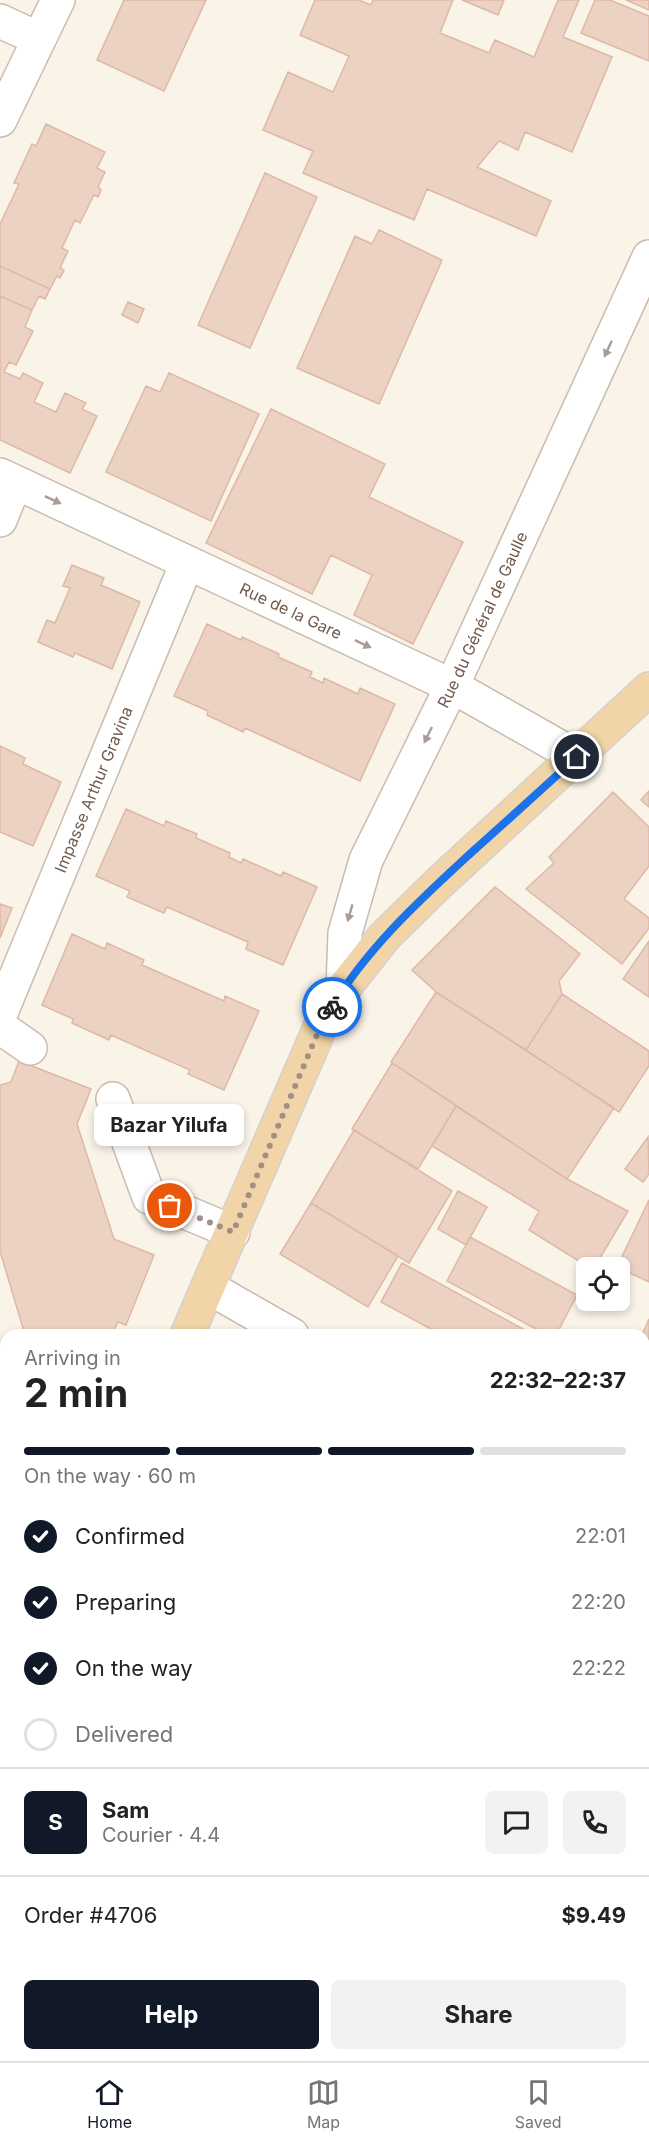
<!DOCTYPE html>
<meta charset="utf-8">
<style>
:root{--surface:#fff;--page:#f2f2f2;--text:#222;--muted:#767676;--line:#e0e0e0;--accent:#111827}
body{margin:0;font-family:Inter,sans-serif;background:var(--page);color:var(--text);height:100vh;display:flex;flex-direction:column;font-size:22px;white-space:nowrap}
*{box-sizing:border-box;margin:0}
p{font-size:20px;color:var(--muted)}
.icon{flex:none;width:33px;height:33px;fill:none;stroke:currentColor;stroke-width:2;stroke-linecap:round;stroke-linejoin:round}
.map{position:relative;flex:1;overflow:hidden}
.sheet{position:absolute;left:0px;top:1329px;width:650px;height:732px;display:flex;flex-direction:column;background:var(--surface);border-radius:18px 18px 0 0;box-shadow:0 3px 9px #0003}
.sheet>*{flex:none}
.tools{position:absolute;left:576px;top:1257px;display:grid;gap:12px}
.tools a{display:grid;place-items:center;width:54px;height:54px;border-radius:9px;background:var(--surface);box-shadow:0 3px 9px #0003;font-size:30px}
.pin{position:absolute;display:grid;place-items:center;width:51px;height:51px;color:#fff;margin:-26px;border:3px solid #fff;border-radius:50%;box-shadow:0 2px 6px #0007}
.courier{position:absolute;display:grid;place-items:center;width:60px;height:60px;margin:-30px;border:4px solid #1a73e8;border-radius:50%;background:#fff;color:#222;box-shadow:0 2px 8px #0007}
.bubble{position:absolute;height:42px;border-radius:9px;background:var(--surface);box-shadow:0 3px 9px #0003;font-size:20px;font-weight:700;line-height:42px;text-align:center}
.overview em{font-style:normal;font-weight:700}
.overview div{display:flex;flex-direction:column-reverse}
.overview{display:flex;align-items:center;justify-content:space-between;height:102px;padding:0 24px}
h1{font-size:39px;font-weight:700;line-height:45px}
.bar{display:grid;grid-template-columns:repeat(4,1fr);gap:9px 6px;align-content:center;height:72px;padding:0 24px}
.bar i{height:8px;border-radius:4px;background:var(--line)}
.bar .active{background:var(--accent)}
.bar p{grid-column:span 4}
.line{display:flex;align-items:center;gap:15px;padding:0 24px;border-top:2px solid var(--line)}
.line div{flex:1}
.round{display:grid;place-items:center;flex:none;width:63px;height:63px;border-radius:9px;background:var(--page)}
ol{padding:0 24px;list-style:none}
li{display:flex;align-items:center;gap:18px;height:66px}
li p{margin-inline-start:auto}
li .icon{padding:6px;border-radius:50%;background:var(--accent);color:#fff;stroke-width:4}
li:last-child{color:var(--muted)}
li i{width:33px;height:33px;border:3px solid var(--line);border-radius:50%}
.action{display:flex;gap:12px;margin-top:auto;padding:12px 24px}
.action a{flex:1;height:69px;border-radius:9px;background:var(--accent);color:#fff;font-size:24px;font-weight:700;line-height:69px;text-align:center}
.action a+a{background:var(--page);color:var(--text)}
.tab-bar{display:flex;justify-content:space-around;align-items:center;height:84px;border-top:2px solid var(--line);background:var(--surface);font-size:16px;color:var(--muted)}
.tab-bar a{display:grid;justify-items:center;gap:3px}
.tab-bar .active{color:var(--accent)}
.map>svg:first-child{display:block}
</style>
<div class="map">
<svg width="649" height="2061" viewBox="0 0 649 2061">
<rect width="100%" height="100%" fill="#faf3e8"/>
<!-- building -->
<path fill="#ecd2c3" stroke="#ddb9a5" stroke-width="1.5" d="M124 0H206L164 91 97 60Z
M315 0H359L371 5 373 0H453L440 33 489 53 495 40 534 57 558 0H579L563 37 612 57 572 152 525 132 518 150 499 141 477 167 551 201 536 236 427 189 414 220 303 173 313 151 263 130 288 72 333 92 349 56 300 35Z
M462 0H504L498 15Z
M595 0H610L649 16V61L581 33Z
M626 0H649V10Z
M46 124 105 152 97 168 105 172 98 187 101 190 98 197 94 195 80 223 75 220 62 248 68 251 60 268 64 270 60 278 57 276 50 289 0 266V224L19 184 14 183 32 144 36 146Z
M265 173 317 197 250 348 198 325Z
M379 230 442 260 379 404 297 368 355 236 372 244Z
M0 266 50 289 45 299 39 296 32 310 0 296Z
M0 296 32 310 25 327 33 331 16 365 9 362 4 372 20 379 23 373 43 383 34 402 56 412 65 393 86 403 82 409 97 416 70 473 0 440Z
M128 302 144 309 138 323 122 315Z
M169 373 259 414 211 521 106 472 146 386 160 392Z
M271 409 385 464 369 497 463 542 413 644 354 615 372 575 331 555 312 594 206 543Z
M72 565 104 578 101 585 140 602 112 669 75 653 73 657 38 642 47 620 55 623 70 588 63 586Z
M207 624 241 640 242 637 279 654 278 657 312 672 310 677 323 683 324 678 358 694 360 688 395 704 360 781 245 728 243 732 207 715 208 711 174 696Z
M0 746 25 758 23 764 61 782 33 846 0 832Z
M649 791V807L641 800Z
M613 792 649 827V866L624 899 649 918V928L622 964 526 889 554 863 549 857Z
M126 809 164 826 166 821 197 834 196 838 230 853 229 857 241 863 243 859 281 876 283 872 317 887 283 965 246 949 248 942 167 907 164 913 127 897 130 891 96 876Z
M495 887 580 954 559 981 562 994 526 1050 436 992 412 970Z
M0 904 12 908 0 938Z
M72 934 105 949 107 943 144 960 142 965 224 1001 225 996 259 1011 224 1090 188 1074 190 1070 111 1035 109 1040 72 1023 73 1019 42 1005Z
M649 941V997L623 979Z
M436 992 614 1108 567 1179 391 1062Z
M562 994 649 1051V1066L619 1112 526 1050Z
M19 1061 91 1089 77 1124 114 1239 154 1255 126 1325 118 1322 112 1335H25L0 1251V1085L11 1082Z
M392 1063 456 1106 418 1169 352 1129Z
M456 1106 567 1179 628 1211 594 1268H590L529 1230 539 1211 432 1146Z
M354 1130 452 1191 409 1263 311 1203Z
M648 1137 649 1174 643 1182 625 1169Z
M458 1191 487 1207 466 1245 438 1229Z
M649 1200V1282L617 1267Z
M311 1203 398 1256 368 1307 280 1254Z
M470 1237 577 1295 556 1335H547L447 1281Z
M402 1263 534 1335H442L381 1302Z
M649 1319V1459L644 1471V1335H642Z
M0 1546 6 1549V1587L0 1601Z
M644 1671 649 1673V1773L644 1770Z
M644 1813 649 1816V1883L646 1890 644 1888Z
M6 1857V1876L0 1874Z
M6 1985V2023L0 2019V1996Z
M644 2010 649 2013V2061H606L598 2055H644Z
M32 2055H88L85 2061H29Z
M124 2055H144L154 2061H121Z
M448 2055 450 2061 329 2060 345 2055Z
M572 2055H598L595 2061H569Z"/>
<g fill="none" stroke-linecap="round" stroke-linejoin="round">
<defs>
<g id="minor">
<path d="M0 21 39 39"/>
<path d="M0 120 58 0"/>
<path id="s1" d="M0 475 452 686 577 757"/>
<path d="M0 520 15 483"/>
<path id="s2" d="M343 989 345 933 366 860 452 686 649 257"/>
<path id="s3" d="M0 1015 187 563"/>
<path d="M0 1027 30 1048"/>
<path d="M113 1099 149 1197 233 1232"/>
<path d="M208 1287 292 1335"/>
<path d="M0 1412 6 1415"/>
<path d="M644 1548 649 1533"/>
<path d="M644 1954 649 1957"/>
<path d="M522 2055 524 2061"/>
</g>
<path id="major" d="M187 1335 322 1023 343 989 384 937 438 884 649 689
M0 1766 6 1752"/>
</defs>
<!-- minor casing -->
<use href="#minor" stroke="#cbbbaf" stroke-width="36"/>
<!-- major casing -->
<use href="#major" stroke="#d7d1ce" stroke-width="36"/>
<!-- minor -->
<use href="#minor" stroke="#fff" stroke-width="33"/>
<!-- major -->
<use href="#major" stroke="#f1d4a8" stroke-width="33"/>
</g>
<!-- one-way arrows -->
<defs><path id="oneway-solid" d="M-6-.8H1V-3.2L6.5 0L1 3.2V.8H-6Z" transform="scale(1.5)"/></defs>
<g fill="#aa9c95">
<use href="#oneway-solid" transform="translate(608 349) rotate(115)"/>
<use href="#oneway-solid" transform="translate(53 500) rotate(25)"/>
<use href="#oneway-solid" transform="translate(363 644) rotate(25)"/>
<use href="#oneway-solid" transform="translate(428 735) rotate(116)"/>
<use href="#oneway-solid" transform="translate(350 913) rotate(106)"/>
</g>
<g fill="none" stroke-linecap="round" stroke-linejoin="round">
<!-- done -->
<path stroke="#a19085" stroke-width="6" stroke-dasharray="0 10.8" d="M170 1206 233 1232 322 1023 332 1007"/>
<!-- route -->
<path stroke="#1a73e8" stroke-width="8" d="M332 1007C368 947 421 899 472 852 507 821 542 789 577 757"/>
</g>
<g text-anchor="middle" stroke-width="5" stroke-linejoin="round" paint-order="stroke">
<!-- street labels -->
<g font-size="16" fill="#715a4f" stroke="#fdf7ee">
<text dy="6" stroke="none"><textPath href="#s1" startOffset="321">Rue de la Gare</textPath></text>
<text dy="6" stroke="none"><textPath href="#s2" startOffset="399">Rue du Général de Gaulle</textPath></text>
<text dy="6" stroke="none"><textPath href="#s3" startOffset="244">Impasse Arthur Gravina</textPath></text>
</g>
</g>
</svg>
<div class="tools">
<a><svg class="icon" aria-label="locate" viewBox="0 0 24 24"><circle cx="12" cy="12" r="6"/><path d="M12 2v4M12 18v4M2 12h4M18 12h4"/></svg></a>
</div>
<div class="pin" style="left:170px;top:1206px;background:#ea580c"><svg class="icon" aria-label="bag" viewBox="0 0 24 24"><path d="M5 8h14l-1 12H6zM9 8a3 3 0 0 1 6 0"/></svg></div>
<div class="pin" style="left:577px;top:757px;background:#1f2937"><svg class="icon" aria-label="home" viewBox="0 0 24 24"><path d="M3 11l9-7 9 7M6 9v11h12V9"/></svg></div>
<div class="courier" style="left:332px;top:1007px"><svg class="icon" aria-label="bike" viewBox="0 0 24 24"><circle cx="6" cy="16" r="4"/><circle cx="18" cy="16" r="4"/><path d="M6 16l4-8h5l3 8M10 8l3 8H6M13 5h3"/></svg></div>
<div class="bubble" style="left:94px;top:1104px;width:150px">Bazar Yilufa</div>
<section class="sheet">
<div class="overview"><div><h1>2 min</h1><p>Arriving in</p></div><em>22:32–22:37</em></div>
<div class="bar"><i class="active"></i><i class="active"></i><i class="active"></i><i></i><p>On the way · 60 m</p></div>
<ol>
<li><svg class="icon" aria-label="check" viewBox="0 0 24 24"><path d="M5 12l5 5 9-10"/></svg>Confirmed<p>22:01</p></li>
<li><svg class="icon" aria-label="check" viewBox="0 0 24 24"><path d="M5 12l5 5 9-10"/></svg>Preparing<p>22:20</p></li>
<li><svg class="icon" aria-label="check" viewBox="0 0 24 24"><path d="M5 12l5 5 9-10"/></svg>On the way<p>22:22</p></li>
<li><i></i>Delivered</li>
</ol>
<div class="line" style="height:108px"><b class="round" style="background:var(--accent);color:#fff">S</b><div><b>Sam</b><p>Courier · 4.4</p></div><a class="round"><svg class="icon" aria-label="chat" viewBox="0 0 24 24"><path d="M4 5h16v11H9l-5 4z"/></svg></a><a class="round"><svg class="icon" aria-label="phone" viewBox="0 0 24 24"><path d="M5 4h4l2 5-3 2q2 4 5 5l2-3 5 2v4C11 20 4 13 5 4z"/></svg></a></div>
<div class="line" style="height:78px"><div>Order #4706</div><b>$9.49</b></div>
<div class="action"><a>Help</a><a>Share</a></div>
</section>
</div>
<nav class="tab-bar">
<a class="active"><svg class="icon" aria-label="home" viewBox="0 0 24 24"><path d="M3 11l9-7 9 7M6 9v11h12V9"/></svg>Home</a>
<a><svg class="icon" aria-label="map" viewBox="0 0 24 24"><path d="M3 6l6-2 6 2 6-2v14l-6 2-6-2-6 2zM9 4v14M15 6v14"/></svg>Map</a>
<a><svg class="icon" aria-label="saved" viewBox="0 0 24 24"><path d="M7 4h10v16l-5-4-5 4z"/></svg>Saved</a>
</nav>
